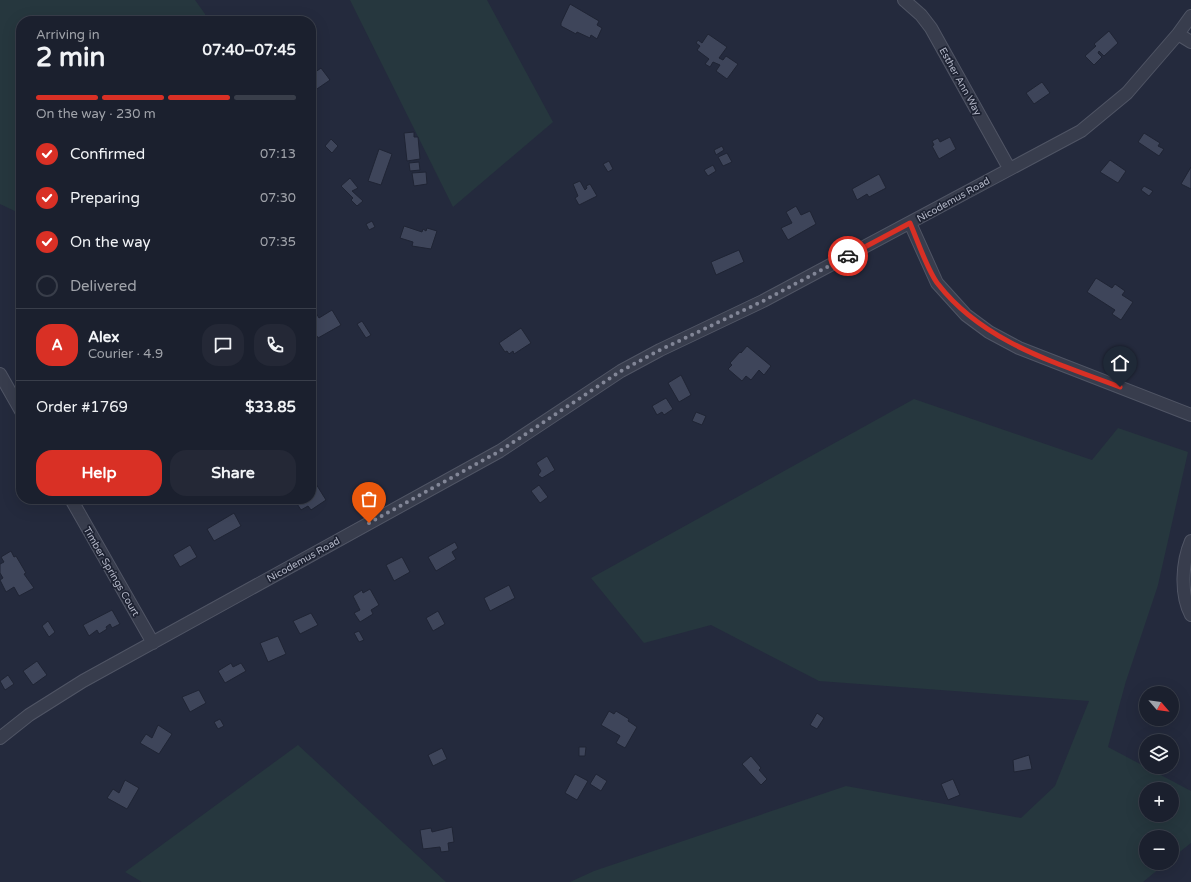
<!DOCTYPE html>
<meta charset="utf-8">
<style>
:root{--surface:#1b202e;--page:#242836;--text:#f1f3f6;--muted:#a0a3aa;--line:#393e4a;--accent:#d93025}
body{margin:0;font-family:"Varela Round",sans-serif;background:var(--page);color:var(--text);height:100vh;display:flex;flex-direction:column;font-size:15px;white-space:nowrap}
*{box-sizing:border-box;margin:0}
p{font-size:13px;color:var(--muted)}
.icon{flex:none;width:22px;height:22px;fill:none;stroke:currentColor;stroke-width:2;stroke-linecap:round;stroke-linejoin:round}
.map{position:relative;flex:1;overflow:hidden}
.sheet{position:absolute;left:16px;top:16px;width:300px;height:488px;display:flex;flex-direction:column;background:var(--surface);border-radius:16px;box-shadow:0 4px 16px #0002,0 0 0 1px var(--line)}
.sheet>*{flex:none}
.needle{width:26px;rotate:118deg}
.tools{position:absolute;left:1139px;top:686px;display:grid;gap:8px}
.tools a{display:grid;place-items:center;width:40px;height:40px;border-radius:50%;background:var(--surface);box-shadow:0 4px 16px #0002,0 0 0 1px var(--line);font-size:20px}
.pin{position:absolute;display:grid;place-items:center;width:34px;height:34px;color:#fff;margin:-41px -17px;border-radius:50% 50% 50% 0;rotate:-45deg;box-shadow:0 0 4px #0007}
.pin .icon{rotate:45deg}
.courier{position:absolute;display:grid;place-items:center;width:40px;height:40px;margin:-20px;border:3px solid #d93025;border-radius:50%;background:#fff;color:#222;box-shadow:0 1px 5px #0007}
.summary em{font-style:normal;font-weight:700}
.summary div{display:flex;flex-direction:column-reverse}
.summary{display:flex;align-items:center;justify-content:space-between;height:68px;padding:0 20px}
h1{font-size:26px;font-weight:700;line-height:30px}
.bar{display:grid;grid-template-columns:repeat(4,1fr);gap:6px 4px;align-content:center;height:48px;padding:0 20px}
.bar i{height:5px;border-radius:3px;background:var(--line)}
.bar .selected{background:var(--accent)}
.bar p{grid-column:span 4}
.line{display:flex;align-items:center;gap:10px;padding:0 20px;border-top:1px solid var(--line)}
.line div{flex:1}
.round{display:grid;place-items:center;flex:none;width:42px;height:42px;border-radius:16px;background:var(--page)}
ol{padding:0 20px;list-style:none}
li{display:flex;align-items:center;gap:12px;height:44px}
li p{margin-inline-start:auto}
li .icon{padding:4px;border-radius:50%;background:var(--accent);color:#fff;stroke-width:4}
li:last-child{color:var(--muted)}
li i{width:22px;height:22px;border:2px solid var(--line);border-radius:50%}
.action{display:flex;gap:8px;margin-top:auto;padding:8px 20px}
.action a{flex:1;height:46px;border-radius:16px;background:var(--accent);color:#fff;font-size:16px;font-weight:700;line-height:46px;text-align:center}
.action a+a{background:var(--page);color:var(--text)}
.map>svg:first-child{display:block}
</style>
<div class="map">
<svg width="1191" height="882" viewBox="0 0 1191 882">
<rect width="100%" height="100%" fill="#242a3d"/>
<!-- green -->
<path fill="#26373e" fill-rule="evenodd" d="M0 0H195L205 14V21H21V214L0 204Z
M350 0H487L553 122 453 207Z
M914 399 1092 460 1118 428 1188 452 1158 585 1126 681 1108 747 1191 791V843L1172 858V837H1146V863H1166L1143 882H570L594 871 846 786 1021 818 1055 786 1089 701 819 681 711 625 644 643 591 578ZM1146 789H1172V815H1146Z
M298 745 446 882H142L125 872Z"/>
<!-- building -->
<path fill="#3e455a" stroke="#1f2434" d="M570 4 599 21 597 25 602 28 597 39 591 35 590 38 577 32 576 34 561 26V23Z
M1109 31 1118 43 1104 56 1099 51 1098 53 1102 57 1094 65 1085 56 1096 46 1094 44Z
M708 34 727 47 719 58 723 60 726 56 738 64 727 79 716 71 720 65 713 62 710 67 705 64 709 59 697 50 700 46 696 43 698 40 702 43Z
M311 68 314 73 321 68 330 80 311 93Z
M1042 82 1050 93 1034 104 1026 93Z
M414 132V137H418L420 159 407 161 404 133Z
M1144 133 1160 143 1158 146 1164 149 1159 156 1138 142Z
M950 137 956 149 939 159 932 146 934 145 932 141 938 138 940 142Z
M331 139 338 146 332 153 325 146Z
M722 146 724 150 716 155 714 150Z
M379 149 392 154 381 185 368 181Z
M727 153 732 162 723 166 718 157Z
M1110 160 1126 171 1118 183 1100 172Z
M609 161 613 169 608 172 603 164Z
M419 162 420 170 410 171 409 163Z
M713 165 716 171 708 176 704 170Z
M1191 167V189L1181 184Z
M426 172 427 184 414 186 412 173Z
M879 174 886 188 869 197 867 194 857 200 852 189Z
M350 178 358 188 352 191 363 201 357 206 351 200 353 198 341 186Z
M580 181 585 190 587 188 586 186 590 184 597 196 579 205 575 198 578 196 573 184Z
M1144 186 1153 191 1149 196 1141 190Z
M796 206 801 215 810 211 816 224 788 240 781 228 792 223 786 212Z
M372 221 375 227 369 230 366 224Z
M404 226 422 232 423 229 426 231 427 228 437 231 431 249 412 246 413 242 400 238Z
M739 250 744 262 716 275 711 262Z
M1096 278 1112 288 1115 284 1125 291 1122 295 1133 302 1121 320 1112 314 1115 310 1087 292Z
M332 310 341 325 318 338 317 336 311 340V316L316 313 319 318Z
M362 321 371 335 366 338 357 324Z
M521 328 531 343 514 354 513 351 509 354 507 351 505 352 499 343Z
M747 346 771 366 764 375 759 370 751 380 746 376 742 381 728 369 732 365 730 363 740 352 741 353Z
M681 375 691 395 679 402 668 383Z
M666 398 673 409 664 415 662 412 657 415 652 406Z
M696 412 706 416 702 425 692 421Z
M547 456 555 470 542 478 538 475 541 471 536 463Z
M316 484 326 500 311 510 308 506 301 510 294 499H311V486Z
M539 485 548 497 540 503 531 491Z
M234 513 241 526 214 541 207 529Z
M455 542 458 548 452 552 456 559 436 571 428 557Z
M190 545 197 557 180 567 173 555Z
M11 551 14 557 16 556 26 573 24 574 34 588 19 596 14 587 6 592 0 580 3 578 0 573V564L4 562 1 557Z
M402 557 410 572 394 581 386 565Z
M509 585 515 598 490 611 484 598Z
M370 589 379 605 371 610 373 614 360 622 354 613 360 610 353 596 362 590 363 593Z
M112 610 120 624 112 628 110 624 106 627 107 629 99 634 97 630 89 636 83 625Z
M438 611 445 624 433 631 426 618Z
M311 613 318 625 300 634 293 621Z
M48 621 55 632 49 637 42 626Z
M359 631 364 640 359 642 354 633Z
M278 636 286 654 268 662 260 643Z
M37 661 47 675 33 685 23 671Z
M231 663 233 667 241 663 246 671 225 683 218 671Z
M8 675 14 684 5 690 0 681Z
M199 690 206 703 190 712 182 697Z
M609 711 614 714 616 711 629 719 628 721 637 727 625 748 616 743 620 736 601 725Z
M817 713 824 718 817 729 810 725Z
M220 719 224 726 218 729 214 722Z
M158 725 172 734 159 754 140 743 146 734 152 738Z
M579 747H586L585 756H579Z
M442 748 447 759 433 766 428 755Z
M1029 755 1032 769 1014 772 1013 760Z
M751 756 761 768 759 770 767 779 761 785 742 764Z
M575 774 588 781 577 800 565 793Z
M596 774 607 781 601 791 590 784Z
M953 779 960 795 948 800 941 784Z
M125 780 139 788 127 809 107 798 113 789 119 793Z
M452 827 454 842 448 843 449 851 441 852 440 847 423 849 420 830 431 828 432 832Z"/>
<g fill="none" stroke-linecap="round" stroke-linejoin="round">
<defs>
<path id="minor" d="M904 0 921 15 931 28 1009 168
M1178 34 1191 42
M910 223 937 283 966 315 989 332 1019 348 1191 415
M0 374 21 411
M71 499 153 643
M1191 541C1182 562 1180 594 1191 615
M0 738 29 715 83 681 500 451 621 371 660 350 763 301 1081 131 1127 93 1178 34 1191 16"/>
</defs>
<!-- minor casing -->
<use href="#minor" stroke="#505565" stroke-width="14"/>
<!-- minor -->
<use href="#minor" stroke="#383d4d" stroke-width="12"/>
</g>
<g fill="none" stroke-linecap="round" stroke-linejoin="round">
<!-- done -->
<path stroke="#828697" stroke-width="4" stroke-dasharray="0 7.2" d="M369 523 500 451 621 371 660 350 763 301 848 256"/>
<!-- route -->
<path stroke="#d93025" stroke-width="5" d="M848 256 910 223C917 239 928 272 938 284 983 342 1054 362 1120 387"/>
</g>
<g text-anchor="middle" stroke-width="3.5" stroke-linejoin="round" paint-order="stroke">
<!-- street labels -->
<g font-size="10" fill="#b4b8c8" stroke="#1d2232">
<text transform="translate(961 81) rotate(61)" y="4">Esther Ann Way</text>
<text transform="translate(953 199) rotate(-29)" y="4">Nicodemus Road</text>
<text transform="translate(303 559) rotate(-29)" y="4">Nicodemus Road</text>
<text transform="translate(112 571) rotate(60)" y="4">Timber Springs Court</text>
</g>
</g>
</svg>
<div class="tools">
<a><svg class="needle" viewBox="-14 -14 28 28"><path d="M0-13l5 13h-10z" fill="#e53935"/><path d="M0 13l5-13h-10z" fill="#a0a3aa"/></svg></a>
<a><svg class="icon" aria-label="layers" viewBox="0 0 24 24"><path d="M12 4l9 5-9 5-9-5zM3 14l9 5 9-5"/></svg></a>
<a>+</a>
<a>−</a>
</div>
<div class="pin" style="left:369px;top:523px;background:#ea580c"><svg class="icon" aria-label="bag" viewBox="0 0 24 24"><path d="M5 8h14l-1 12H6zM9 8a3 3 0 0 1 6 0"/></svg></div>
<div class="pin" style="left:1120px;top:387px;background:#1f2937"><svg class="icon" aria-label="home" viewBox="0 0 24 24"><path d="M3 11l9-7 9 7M6 9v11h12V9"/></svg></div>
<div class="courier" style="left:848px;top:256px"><svg class="icon" aria-label="car" viewBox="0 0 24 24"><path d="M5 17H2v-5l4-1 3-4h7l3 4 3 1v5h-3M9 17h6M6 11h13"/><circle cx="7" cy="17" r="2"/><circle cx="17" cy="17" r="2"/></svg></div>
<section class="sheet">
<div class="summary"><div><h1>2 min</h1><p>Arriving in</p></div><em>07:40–07:45</em></div>
<div class="bar"><i class="selected"></i><i class="selected"></i><i class="selected"></i><i></i><p>On the way · 230 m</p></div>
<ol>
<li><svg class="icon" aria-label="check" viewBox="0 0 24 24"><path d="M5 12l5 5 9-10"/></svg>Confirmed<p>07:13</p></li>
<li><svg class="icon" aria-label="check" viewBox="0 0 24 24"><path d="M5 12l5 5 9-10"/></svg>Preparing<p>07:30</p></li>
<li><svg class="icon" aria-label="check" viewBox="0 0 24 24"><path d="M5 12l5 5 9-10"/></svg>On the way<p>07:35</p></li>
<li><i></i>Delivered</li>
</ol>
<div class="line" style="height:72px"><b class="round" style="background:var(--accent);color:#fff">A</b><div><b>Alex</b><p>Courier · 4.9</p></div><a class="round"><svg class="icon" aria-label="chat" viewBox="0 0 24 24"><path d="M4 5h16v11H9l-5 4z"/></svg></a><a class="round"><svg class="icon" aria-label="phone" viewBox="0 0 24 24"><path d="M5 4h4l2 5-3 2q2 4 5 5l2-3 5 2v4C11 20 4 13 5 4z"/></svg></a></div>
<div class="line" style="height:52px"><div>Order #1769</div><b>$33.85</b></div>
<div class="action"><a>Help</a><a>Share</a></div>
</section>
</div>
